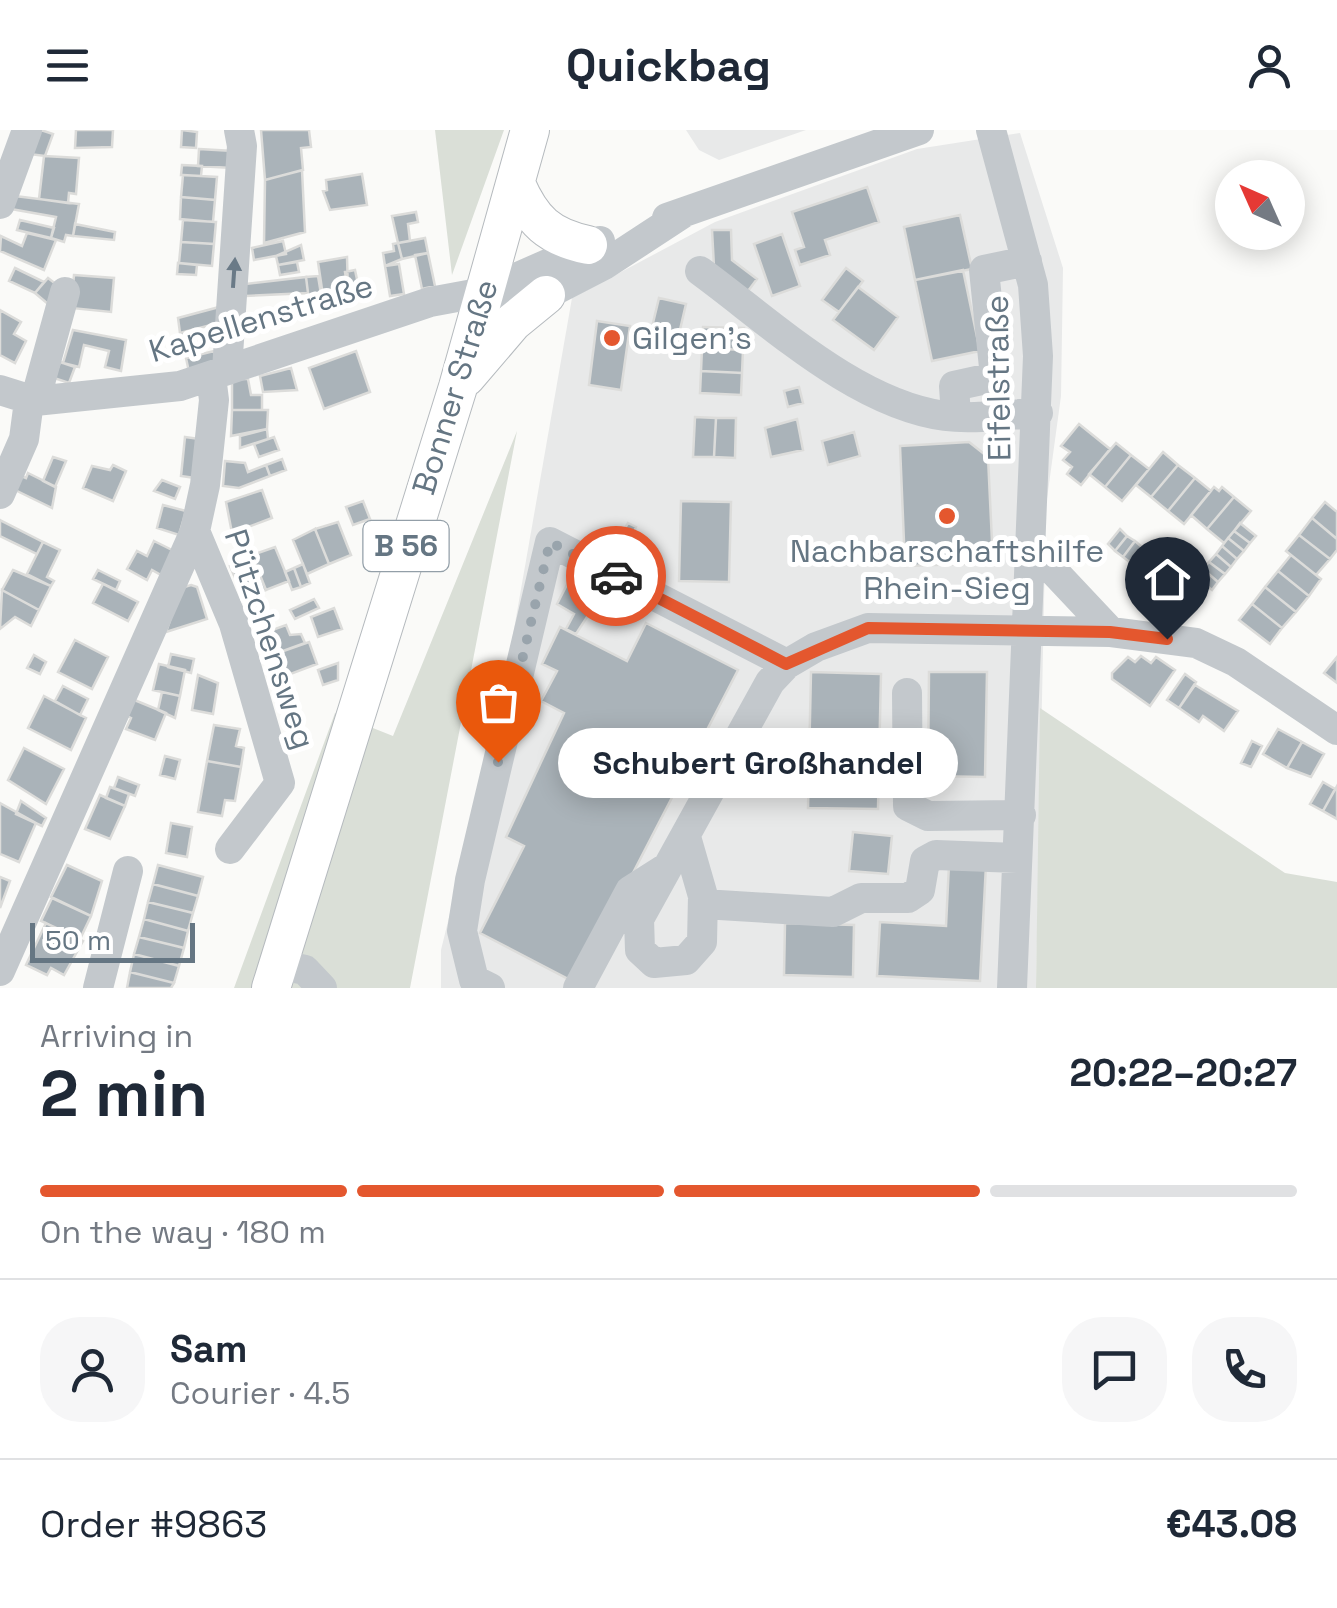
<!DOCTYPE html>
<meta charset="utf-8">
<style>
:root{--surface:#fff;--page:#f6f6f7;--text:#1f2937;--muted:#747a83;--line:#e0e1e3;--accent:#e4572e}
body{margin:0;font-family:"Space Grotesk",sans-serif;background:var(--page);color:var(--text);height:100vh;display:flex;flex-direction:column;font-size:38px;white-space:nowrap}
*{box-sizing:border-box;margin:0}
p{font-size:32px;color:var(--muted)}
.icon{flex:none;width:55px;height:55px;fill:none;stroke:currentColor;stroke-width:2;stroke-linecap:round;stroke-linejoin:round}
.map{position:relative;height:858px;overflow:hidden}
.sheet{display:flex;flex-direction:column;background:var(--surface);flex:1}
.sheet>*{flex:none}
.needle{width:65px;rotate:315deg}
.tools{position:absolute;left:1215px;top:30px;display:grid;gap:20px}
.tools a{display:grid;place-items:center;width:90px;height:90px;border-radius:50%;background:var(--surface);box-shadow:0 5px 25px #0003;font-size:50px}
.scale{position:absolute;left:30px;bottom:25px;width:165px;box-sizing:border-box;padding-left:10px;border:5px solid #657683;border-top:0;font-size:28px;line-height:35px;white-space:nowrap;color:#657683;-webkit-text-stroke:8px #fff;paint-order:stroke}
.pin{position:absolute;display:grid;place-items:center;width:85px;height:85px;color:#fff;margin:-102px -42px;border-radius:50% 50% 50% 0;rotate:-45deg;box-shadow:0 0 10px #0007}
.pin .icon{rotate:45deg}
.courier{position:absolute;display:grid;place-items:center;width:100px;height:100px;margin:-50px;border:8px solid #e4572e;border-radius:50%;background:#fff;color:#222;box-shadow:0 2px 12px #0007}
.bubble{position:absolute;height:70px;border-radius:35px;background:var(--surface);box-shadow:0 5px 25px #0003;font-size:32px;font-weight:700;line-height:70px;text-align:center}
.head em{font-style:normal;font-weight:700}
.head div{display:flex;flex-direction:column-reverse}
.head{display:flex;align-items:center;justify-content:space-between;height:170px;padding:0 40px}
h1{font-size:65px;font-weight:700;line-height:75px}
.bar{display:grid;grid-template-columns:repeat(4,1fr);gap:15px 10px;align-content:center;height:120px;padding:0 40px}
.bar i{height:12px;border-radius:8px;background:var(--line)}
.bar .selected{background:var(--accent)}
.bar p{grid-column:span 4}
.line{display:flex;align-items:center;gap:25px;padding:0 40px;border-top:2px solid var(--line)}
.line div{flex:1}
.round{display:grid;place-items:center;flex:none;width:105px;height:105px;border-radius:40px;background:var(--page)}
header{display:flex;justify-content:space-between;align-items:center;height:130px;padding:0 40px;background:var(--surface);font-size:45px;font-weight:700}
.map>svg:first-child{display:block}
</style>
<header><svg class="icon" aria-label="menu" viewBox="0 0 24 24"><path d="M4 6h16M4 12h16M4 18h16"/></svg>Quickbag<svg class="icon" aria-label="person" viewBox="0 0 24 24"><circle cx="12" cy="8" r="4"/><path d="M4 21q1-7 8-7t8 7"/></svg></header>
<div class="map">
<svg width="1337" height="858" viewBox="0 0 1337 858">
<rect width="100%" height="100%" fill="#fafaf8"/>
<!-- built -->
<path fill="#e8e9e9" d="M686 0H806L719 30 699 20Z
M1020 3 1063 138 1061 266 1046 376 1036 858H441V820L500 579 572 168 715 92 917 19Z"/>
<!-- green -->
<path fill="#dadfd7" d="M435 0H504L452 145Z
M517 301 410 858H234L335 583 393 606Z
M1040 578 1285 743 1337 752V858H1036Z"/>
<!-- building -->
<path fill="#aab3b9" stroke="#dcdcda" stroke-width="2.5" d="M41 0 53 4 45 26 29 24Z
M76 0H113L112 17 75 18Z
M182 0 197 2 196 18 181 17Z
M261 0H309L311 17 301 18 303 40 265 50Z
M199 19 233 21 232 38 198 36Z
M44 26 79 28 76 64 69 63 68 73 39 69Z
M182 35 202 36 201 46 181 45Z
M302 40 305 102 264 113 265 50Z
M362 44 367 75 330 80 323 61 327 60 326 50Z
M183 45 217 47 215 70 181 67Z
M867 57 879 92 825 110 830 125 800 135 795 120 804 117 792 82Z
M15 66 79 74 73 106 66 105 64 112 51 108 56 87 11 79Z
M181 67 215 70 213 92 180 89Z
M416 82 418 92 408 94 410 111 398 113 392 86Z
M960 85 972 139 915 150 904 97Z
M20 90 54 98 51 108 17 100Z
M183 90 216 92 214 114 181 112Z
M75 94 115 102 114 110 73 106Z
M712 100H731L732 130 757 149 748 161 714 137Z
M27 103 56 110 44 140 0 121 1 106 22 116Z
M782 104 800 156 772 166 754 114Z
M425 108 428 123 402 129 398 113Z
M283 111 286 124 254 130 252 118Z
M181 112 214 114 212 136 179 133Z
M398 113 402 129 385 136 383 123 394 121 393 114Z
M301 115 304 130 278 135 276 126Z
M428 123 435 156 422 159 415 125Z
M347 127 348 161 323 166 318 132Z
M297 132 299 142 280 145 278 135Z
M178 133 197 135 196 145 177 144Z
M399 134 404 164 390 166 385 136Z
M15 138 44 152 35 163 9 151Z
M846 138 863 151 839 182 822 170Z
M355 140 359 159 348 161 345 142Z
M963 140 980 221 932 231 915 150Z
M74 145 114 148 111 182 71 178Z
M318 146 322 170 309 171 306 147Z
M306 147 308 163 246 166 245 154Z
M48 148 61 158 48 174 35 163Z
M858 157 898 187 874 220 833 190Z
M659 168 686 174 679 204 652 197Z
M223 176 222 207H213L215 194 180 203 178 188Z
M0 180 21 192 14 204 26 211 15 233 0 225Z
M597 191 630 196 621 260 589 255Z
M703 197 744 198 743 220 702 218Z
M73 200 126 210 121 241 105 237 109 221 84 215 79 237 63 233Z
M193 200 197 226 186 228 180 203Z
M702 218 743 220 742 243 701 241Z
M214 221 218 235 189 242 186 228Z
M356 221 370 262 324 279 309 238Z
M60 232 75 237 69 253 54 248Z
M291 238 297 260 263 262 260 246Z
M701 241 742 243 741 265 700 263Z
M232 249H248L251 265H262V280H232Z
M799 257 803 273 788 277 784 261Z
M232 280H268L267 299 231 306Z
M695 287 716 288 714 327H693Z
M716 288H736L735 328 714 327Z
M797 289 803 320 771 327 765 298Z
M1079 294 1110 319 1081 355 1067 344 1072 337 1063 330 1070 322 1061 316Z
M267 299 268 309 240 318V306Z
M854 302 860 326 828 335 822 311Z
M185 307 200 309 195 348 181 346Z
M274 307 279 320 259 327 254 314Z
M969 312 988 327 993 433 905 436 900 316Z
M1116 313 1131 325 1105 357 1089 344Z
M1163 322 1178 335 1151 367 1136 355Z
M1131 325 1149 339 1122 371 1105 357Z
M53 327 66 331 55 357 43 351Z
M282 329 286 340 270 346 266 335Z
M225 331 245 333 248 342 266 335 270 346 239 358 223 356Z
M113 335 126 341 113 371 83 358 92 336 110 340Z
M1178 335 1195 348 1168 381 1151 367Z
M28 343 56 357 52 378 13 359 19 345 26 348Z
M1195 348 1211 361 1184 394 1168 381Z
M162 350 180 357 175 369 154 361Z
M1214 357 1219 361 1222 357 1234 367 1207 399 1191 385Z
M262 360 272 388 232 403 226 372Z
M1234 367 1251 381 1224 413 1207 399Z
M363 371 370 389 353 395 346 377Z
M681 371 731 372 729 452 679 451Z
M1325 372 1337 382V409L1312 388Z
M163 375 186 381 179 405 157 398Z
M1312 388 1337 409V420L1330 429 1299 405Z
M0 390 43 412 37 424 0 406Z
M338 392 351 425 329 434 315 399Z
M628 393 636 397 632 406 657 419 643 444 610 426Z
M1240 393 1256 406 1250 413 1234 401Z
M315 399 329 434 307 444 293 410Z
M1120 399 1127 406 1115 421 1108 414Z
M1234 401 1250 413 1244 421 1228 408Z
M1299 405 1330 429 1316 445 1286 421Z
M1127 406 1135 411 1123 427 1115 421Z
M1228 408 1244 421 1237 429 1222 416Z
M154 411 174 421 161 445 152 440 147 450 127 439 137 421 147 426Z
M1135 411 1143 418 1131 433 1123 427Z
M43 412 60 420 47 447 54 451 51 456 27 444Z
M1222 416 1237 429 1231 437 1216 424Z
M275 417 289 451 266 460 252 425Z
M1143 418 1151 424 1138 439 1131 433Z
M1151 424 1158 430 1146 446 1138 439Z
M1216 424 1231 437 1225 444 1209 432Z
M252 425 266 460 244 469 230 436Z
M1291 425 1321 449 1309 466 1278 441Z
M1172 428 1180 435 1168 450 1160 444Z
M1158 430 1166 436 1154 451 1146 446Z
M1209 432 1225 444 1218 452 1203 439Z
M303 434 310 453 301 457 294 438Z
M1180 435 1188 441 1176 456 1168 450Z
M294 438 301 457 292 460 285 442Z
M1203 439 1218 452 1212 460 1196 447Z
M13 440 51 456 39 480 2 460Z
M98 440 120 451 116 460 93 449Z
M1278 441 1309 466 1296 482 1265 457Z
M572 445 604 461 576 504 566 499 574 484 557 474Z
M103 454 138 472 128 491 93 473Z
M191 455 197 457 207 489 166 502 181 458Z
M1265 457 1296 482 1282 498 1252 474Z
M2 460 39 480 31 496 15 487 0 499Z
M314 469 319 478 295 489 290 480Z
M1252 474 1282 498 1270 514 1239 490Z
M334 478 342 499 318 507 311 487Z
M646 493 738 540 576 853 480 803 524 716 506 707 564 583 541 571 557 541 542 534 560 497 627 531Z
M286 495 290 505 301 504 305 513 272 525 264 503Z
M75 510 108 527 92 559 58 542Z
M309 512 317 534 280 548 272 525Z
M171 524 194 529 191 543 168 537Z
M34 525 46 532 40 544 27 538Z
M1141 526 1151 533 1156 527 1175 540 1150 576 1112 549V543L1128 527 1135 532Z
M1337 527V553L1324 543Z
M338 533V550L323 555 318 540Z
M159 534 185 540 180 566 153 560Z
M811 542 881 544 878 679 808 678Z
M929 542H987L985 647 928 646Z
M1185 544 1196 552 1179 578 1167 570Z
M198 545 218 553 213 584 192 580Z
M1195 555 1238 581 1224 601 1203 586 1199 592 1179 578Z
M63 556 88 569 80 585 55 571Z
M162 562 180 566 175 588 158 580Z
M44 566 86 588 71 620 28 598Z
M132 569 166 583 155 610 126 599 131 588 125 585Z
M214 595 240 599 236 616 244 618 241 637 207 631Z
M1278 599 1302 612 1287 638 1263 624Z
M1252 611 1262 616 1251 637 1241 633Z
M1302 612 1324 624 1311 647 1287 638Z
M24 618 64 639 46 674 8 650Z
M165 626 180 630 175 649 160 645Z
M207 631 241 637 235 671 225 670 222 686 198 682Z
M118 647 139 655 135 666 114 658Z
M1323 652 1335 659 1323 681 1310 674Z
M1337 656V689L1323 681Z
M110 657 129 664 125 676 106 668Z
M100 665 125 676 110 709 85 699Z
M21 671 46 688 42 696 16 684Z
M0 673 36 693 19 732 0 724Z
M171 693 192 697 187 727 166 723Z
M853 702 892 706 888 744 849 741Z
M949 734 986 735 980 851 877 846 880 792 946 796Z
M67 735 102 751 91 786 51 767Z
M158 735 203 747 198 766 153 754Z
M0 747 10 751 0 778Z
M153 754 198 766 193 783 148 772Z
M52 768 91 786 80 809 41 791Z
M148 772 193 783 188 801 144 789Z
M144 789 188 801 184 818 139 807Z
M46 793 83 811 64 845 51 838 47 845 26 835Z
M785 793 854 795 853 847 784 845Z
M139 807 184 818 179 836 134 824Z
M134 824 179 836 174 853 130 842Z
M130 842 174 853 171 858H127Z"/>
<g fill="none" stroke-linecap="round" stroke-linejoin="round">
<defs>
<path id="major" d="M516 54C532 91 549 107 588 115
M466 247 513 192 546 165
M271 858 458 257 530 0"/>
</defs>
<!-- major casing -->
<use href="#major" stroke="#b5babe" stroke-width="40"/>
<!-- minor -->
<path stroke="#c3c8cc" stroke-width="30" d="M991 0 1033 155 1038 226 1012 858
M0 74 27 0
M667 88 919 0
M700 141C771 193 856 274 945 286 974 290 1008 284 1038 283
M486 161 600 111
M227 240 242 16 239 0
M211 246 214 270 205 355 195 401 234 494 280 653 230 719
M0 260 35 271 180 256 430 172 484 162 546 165 604 135 685 82
M35 271 65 162
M956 286 954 256 995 247 984 140 1027 131
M0 364 24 309 29 271
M1031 417 1111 502
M907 563 908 676 928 686 1021 685
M686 707 703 766 702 812 686 830 654 833 640 820 639 789 770 552 787 534 816 517 868 498 1111 502 1196 513 1236 532 1337 600
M703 774 833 782 861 768H908L920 760 925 731 936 725 1017 728
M277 834 305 840 322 858
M0 841 195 401
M98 858 128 741
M490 858 474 850 462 801 470 750 550 412 787 534
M578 858 630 761 663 740"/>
<!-- major -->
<use href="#major" stroke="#fff" stroke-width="38"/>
</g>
<!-- one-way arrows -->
<defs><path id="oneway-solid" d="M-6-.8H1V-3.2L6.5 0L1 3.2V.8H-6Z" transform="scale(2.5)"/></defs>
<use fill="#6a7a87" href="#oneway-solid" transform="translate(234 143) rotate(-86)"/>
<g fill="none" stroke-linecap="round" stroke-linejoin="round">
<!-- done -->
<path stroke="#99a4ac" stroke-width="10" stroke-dasharray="0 18" d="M498 632 550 412 616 446"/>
<!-- route -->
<path stroke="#e4572e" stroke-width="12" d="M616 446 786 534 868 498 1110 502 1167 509"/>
</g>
<!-- markers -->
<g fill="#e4572e" stroke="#fff" stroke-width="4">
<circle cx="612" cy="208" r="10"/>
<circle cx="947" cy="386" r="10"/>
</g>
<g text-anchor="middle" stroke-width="10" stroke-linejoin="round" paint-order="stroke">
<!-- shield labels -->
<rect fill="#fff" stroke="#939fa8" stroke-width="2.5" x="363.5" y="391" width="85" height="50" rx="8"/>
<g font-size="30" font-weight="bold" fill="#657683">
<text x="406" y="426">B 56</text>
</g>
<!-- street labels -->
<g font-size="32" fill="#657683" stroke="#fff">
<text transform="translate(261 188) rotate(-17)" y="11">Kapellenstraße</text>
<text transform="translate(998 248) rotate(-91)" y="11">Eifelstraße</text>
<text transform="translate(455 257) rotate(-73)" y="11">Bonner Straße</text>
<text transform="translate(270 509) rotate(72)" y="11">Pützchensweg</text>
</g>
<!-- poi labels -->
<g font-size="32" fill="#657683" stroke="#fff" text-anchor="start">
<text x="632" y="219">Gilgen's</text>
<text x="947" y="432" text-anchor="middle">Nachbarschaftshilfe<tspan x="947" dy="37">Rhein-Sieg</tspan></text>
</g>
</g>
</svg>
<div class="tools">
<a><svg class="needle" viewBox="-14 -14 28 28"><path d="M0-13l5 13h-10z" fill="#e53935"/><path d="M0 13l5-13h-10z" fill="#747a83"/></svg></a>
</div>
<div class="scale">50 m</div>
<div class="pin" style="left:498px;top:632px;background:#ea580c"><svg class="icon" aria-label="bag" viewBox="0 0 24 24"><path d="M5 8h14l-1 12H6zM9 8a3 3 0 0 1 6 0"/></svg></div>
<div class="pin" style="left:1167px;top:509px;background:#1f2937"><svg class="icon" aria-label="home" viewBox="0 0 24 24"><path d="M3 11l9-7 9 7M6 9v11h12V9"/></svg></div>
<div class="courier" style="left:616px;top:446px"><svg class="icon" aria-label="car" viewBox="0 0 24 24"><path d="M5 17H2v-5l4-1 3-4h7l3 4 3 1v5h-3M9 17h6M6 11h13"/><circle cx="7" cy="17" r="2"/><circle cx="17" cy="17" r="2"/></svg></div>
<div class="bubble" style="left:558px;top:598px;width:400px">Schubert Großhandel</div>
</div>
<section class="sheet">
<div class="head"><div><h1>2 min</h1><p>Arriving in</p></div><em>20:22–20:27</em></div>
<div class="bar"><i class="selected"></i><i class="selected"></i><i class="selected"></i><i></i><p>On the way · 180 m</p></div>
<div class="line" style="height:180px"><a class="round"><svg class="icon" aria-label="person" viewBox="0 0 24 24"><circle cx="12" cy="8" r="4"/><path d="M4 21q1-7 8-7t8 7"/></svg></a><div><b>Sam</b><p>Courier · 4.5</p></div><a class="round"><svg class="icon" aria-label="chat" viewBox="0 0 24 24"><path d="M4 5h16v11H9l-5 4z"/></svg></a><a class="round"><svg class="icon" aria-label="phone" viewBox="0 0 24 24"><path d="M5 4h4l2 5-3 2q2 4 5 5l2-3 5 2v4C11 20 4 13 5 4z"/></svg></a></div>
<div class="line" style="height:130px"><div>Order #9863</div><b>€43.08</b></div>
</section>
